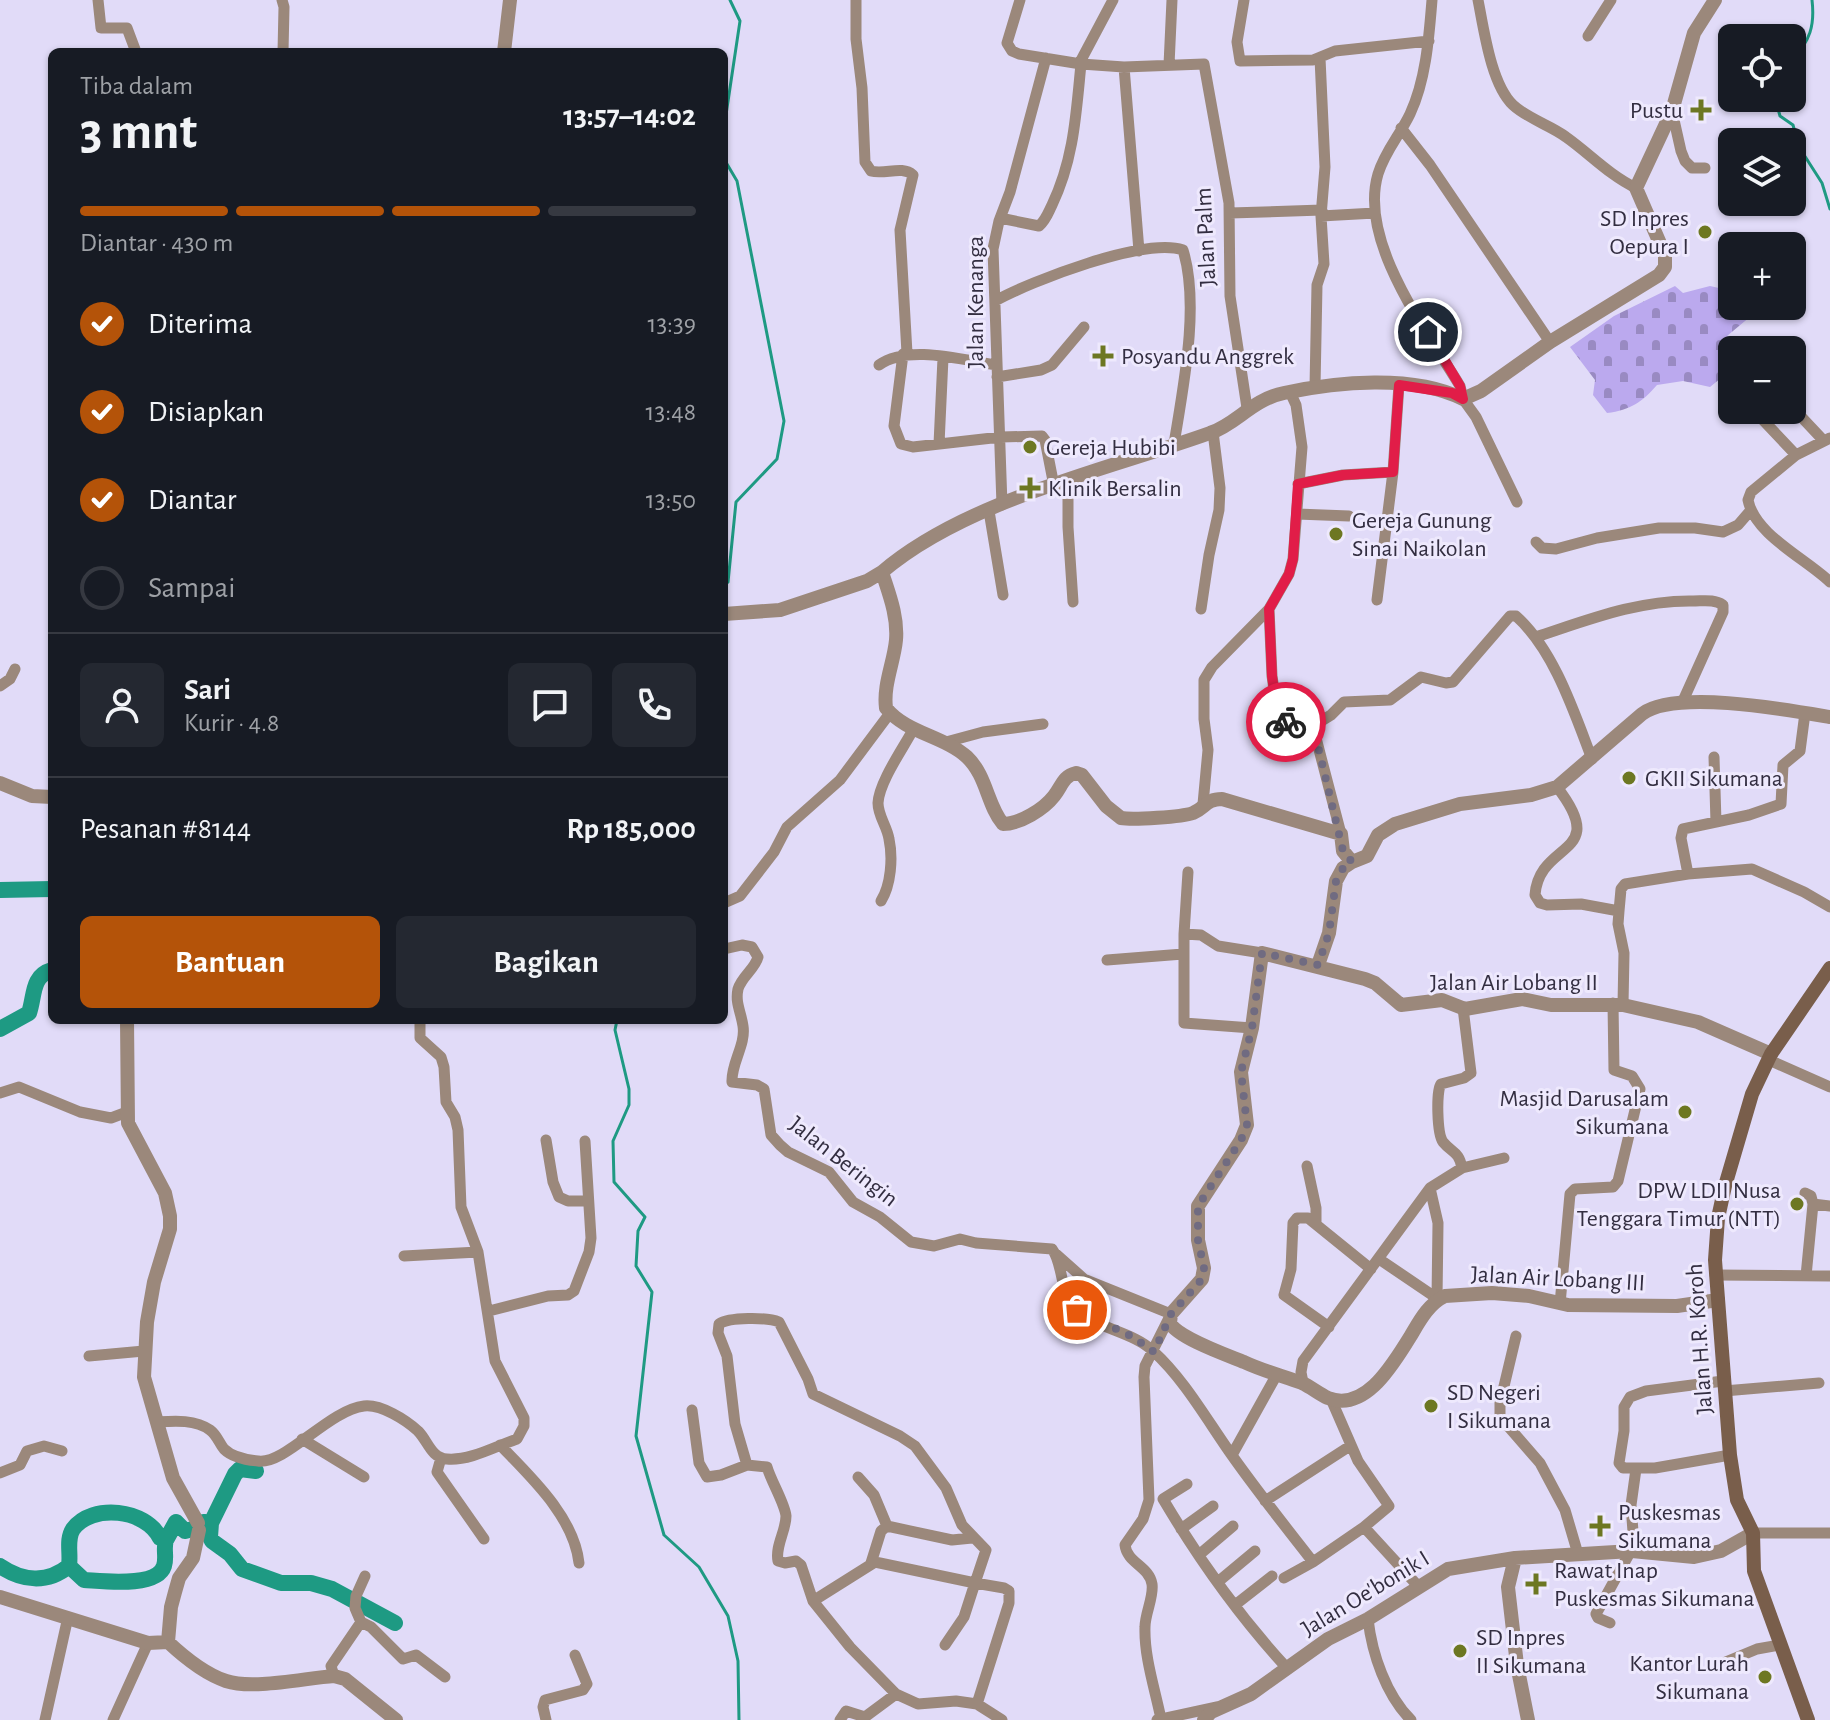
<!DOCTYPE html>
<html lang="id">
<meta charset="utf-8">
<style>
:root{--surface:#171b24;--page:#242831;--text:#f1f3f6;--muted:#9ea1a6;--line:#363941;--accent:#b45309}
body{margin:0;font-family:"Alegreya Sans",sans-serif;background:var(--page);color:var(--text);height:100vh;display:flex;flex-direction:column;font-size:30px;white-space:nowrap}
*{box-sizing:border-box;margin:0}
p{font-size:26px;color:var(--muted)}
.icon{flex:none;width:44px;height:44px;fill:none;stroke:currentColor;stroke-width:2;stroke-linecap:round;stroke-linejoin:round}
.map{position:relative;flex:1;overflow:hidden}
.side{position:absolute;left:48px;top:48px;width:680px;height:976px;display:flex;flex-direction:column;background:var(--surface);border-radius:12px;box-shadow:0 2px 6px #0004}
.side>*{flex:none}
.controls{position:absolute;left:1718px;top:24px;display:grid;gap:16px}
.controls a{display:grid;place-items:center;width:88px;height:88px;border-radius:12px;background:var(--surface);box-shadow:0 2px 6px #0004;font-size:40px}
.pin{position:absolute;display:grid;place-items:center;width:68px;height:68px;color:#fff;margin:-34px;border:4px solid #fff;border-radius:50%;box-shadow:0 2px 8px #0007}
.courier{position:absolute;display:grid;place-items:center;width:80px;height:80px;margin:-40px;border:6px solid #e11d48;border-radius:50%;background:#fff;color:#222;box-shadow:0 2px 10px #0007}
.overview em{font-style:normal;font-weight:700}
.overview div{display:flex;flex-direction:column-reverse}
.overview{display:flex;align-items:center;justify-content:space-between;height:136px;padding:0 32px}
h1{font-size:52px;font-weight:700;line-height:60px}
.bar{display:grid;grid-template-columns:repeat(4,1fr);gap:12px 8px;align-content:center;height:96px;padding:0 32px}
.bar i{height:10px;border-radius:6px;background:var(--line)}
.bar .on{background:var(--accent)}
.bar p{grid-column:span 4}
.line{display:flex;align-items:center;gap:20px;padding:0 32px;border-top:2px solid var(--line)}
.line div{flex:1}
.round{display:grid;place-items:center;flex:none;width:84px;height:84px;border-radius:12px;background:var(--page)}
ol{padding:0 32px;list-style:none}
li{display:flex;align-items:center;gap:24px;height:88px}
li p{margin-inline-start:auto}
li .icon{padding:8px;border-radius:50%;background:var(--accent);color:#fff;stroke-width:4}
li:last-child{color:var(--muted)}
li i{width:44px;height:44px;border:4px solid var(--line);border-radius:50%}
.cta{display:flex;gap:16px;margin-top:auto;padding:16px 32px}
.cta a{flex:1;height:92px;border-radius:12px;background:var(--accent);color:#fff;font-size:32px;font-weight:700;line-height:92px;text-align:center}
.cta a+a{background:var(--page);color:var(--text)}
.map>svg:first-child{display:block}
</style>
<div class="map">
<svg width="1830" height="1720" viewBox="0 0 1830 1720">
<defs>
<pattern id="cemetery-stones" width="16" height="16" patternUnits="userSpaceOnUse" patternTransform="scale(2)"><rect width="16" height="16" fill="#bba9ee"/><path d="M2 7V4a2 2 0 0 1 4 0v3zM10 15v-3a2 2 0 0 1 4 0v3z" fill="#998ac2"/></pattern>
</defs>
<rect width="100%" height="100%" fill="#e1dbf8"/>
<!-- cemetery -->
<path fill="url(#cemetery-stones)" d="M1675 286 1683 293 1710 286 1732 291V306H1746L1751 316 1727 336 1732 350V369L1710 387 1683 381 1657 385C1642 402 1631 410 1607 413L1593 395 1595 380 1570 347 1614 316Z"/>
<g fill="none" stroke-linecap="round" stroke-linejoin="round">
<!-- stream -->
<path stroke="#1e9a83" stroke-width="3" d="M1792 60C1810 41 1815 26 1812 0
M1775 98 1780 116 1793 125 1799 147 1822 183 1830 209
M724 128 740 21 730 0
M724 159 737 181 784 421 777 459 736 502 728 582 724 586
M617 1020 615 1030 629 1089V1105L613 1141 614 1182 645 1217 638 1231 636 1266 652 1292 636 1436 664 1535 699 1567 728 1616 738 1661 739 1720"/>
<!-- river -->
<path stroke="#1e9a83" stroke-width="16" d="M0 890 52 889
M0 1029 29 1013C35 996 31 976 52 970
M211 1523 235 1474 240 1469 256 1471
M166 1540C163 1549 167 1557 164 1566 157 1588 103 1581 84 1580L69 1566C71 1553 66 1540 73 1529 92 1503 146 1509 160 1538L166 1540 176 1522 185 1531 201 1527 204 1522 211 1523 210 1537 212 1541 230 1554 242 1569 281 1583H311L332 1589 395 1623
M0 1566C22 1581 47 1584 69 1566"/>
<!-- minor -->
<path stroke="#9b887b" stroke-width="11" d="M98 0 101 28H127L136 52
M282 0 284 7 283 52
M856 0V39L862 88 865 162 871 171C885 175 902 165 913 175L900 230 907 353
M1020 0 1007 43 1012 51 1019 54 1081 64 1124 67 1204 64 1229 203 1230 296 1247 408
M1244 0 1237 42 1240 61 1313 60 1335 51 1429 41
M1432 0C1429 37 1426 80 1410 114 1400 135 1385 151 1378 174 1358 242 1427 331 1460 386L1463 399 1476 417 1517 502
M1478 0C1484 30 1491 84 1513 105 1528 119 1550 125 1566 137 1590 154 1609 175 1636 188
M1588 36 1611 0
M1320 58 1325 167 1321 216 1375 213
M1079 64 1113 0
M1169 65 1172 0
M1124 67 1139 251
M1672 111 1681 151 1685 161 1692 168H1705
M1401 128 1430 165 1550 342
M1230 213 1322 210
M1000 218 1039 226C1046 220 1048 213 1052 205 1074 159 1076 114 1081 64
M995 301C1031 281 1145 237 1183 250 1200 305 1183 388 1174 444
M903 354 894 426 901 444 913 447 1001 437 1042 436 1045 440 1054 486
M879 365C908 344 962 360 996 365
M997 377 1041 370 1052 365 1084 327
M1315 387 1317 285 1324 264 1321 216
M1792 407 1823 440
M1762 419 1796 455
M1830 438 1796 455 1751 492 1748 500C1755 535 1805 558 1830 582
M939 444 943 358
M1068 481V527L1073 602
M1298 484 1343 475 1393 472
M1002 505 993 249 999 221 1010 192 1046 58
M989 511 1003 595
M1297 514 1349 516
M1536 542 1542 548 1556 549 1597 538 1659 528H1695L1723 532 1738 525 1751 510
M1377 600 1393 472 1399 385
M1201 609 1209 555 1219 510 1220 488 1213 432
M1269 609 1272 676 1278 717 1283 722 1316 727
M1536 637C1588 620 1638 600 1693 601 1704 601 1714 599 1723 605V612L1682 703
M0 686 10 679 15 669
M946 742 983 732 1043 724
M1714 757 1716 822
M1557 787C1611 857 1539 840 1535 895L1540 903 1547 905 1581 904 1619 911 1618 924 1624 953 1623 1005
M1203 804 1208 750 1204 719V680L1212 667 1269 609 1289 574 1293 559 1302 447 1296 405 1290 392
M1341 834 1316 738 1318 723 1331 715 1344 702 1390 700 1421 677 1446 683 1453 682 1510 616H1516C1554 650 1574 712 1592 759
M1688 874 1752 869 1804 892 1830 907
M881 901C891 885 893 858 889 839 887 826 878 816 878 803 879 782 904 747 914 728
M724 903 740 896 774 852 787 827 840 780 890 713
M1619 911 1621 889 1625 884 1688 874 1681 838 1683 829 1749 815 1781 804 1783 765 1800 751 1805 713
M1184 934 1188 872
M724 949 742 945 752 947 758 957C755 969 742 976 738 989 735 1003 741 1012 743 1026 746 1045 731 1063 732 1082L757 1085 764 1089 771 1135 780 1145 788 1152 829 1172 853 1202 880 1217 911 1242 934 1246 960 1239 976 1243 1052 1249C1063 1263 1059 1287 1073 1305 1092 1329 1131 1330 1153 1351 1184 1379 1207 1420 1231 1454 1257 1491 1285 1526 1313 1562
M1107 960 1183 954
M1252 1028 1184 1023V934L1201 935 1218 946 1262 953
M1769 1060 1830 1087
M0 1093 19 1087 80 1112 111 1118 127 1112
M546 1140 553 1182 559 1197 568 1201H588
M1307 1166 1316 1208V1223
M1462 1168 1504 1158
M1430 1188 1438 1223 1437 1299
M1805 1193 1811 1196 1813 1204
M1056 1254 1084 1279 1171 1314 1145 1366 1144 1377 1149 1500 1143 1519 1125 1545C1127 1563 1149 1566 1152 1584 1154 1597 1145 1613 1145 1627 1144 1657 1155 1689 1161 1719
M404 1256 478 1252
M1379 1259 1438 1299
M1715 1275 1830 1276
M1806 1276 1813 1204 1830 1206
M1560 1304 1570 1194 1575 1189 1613 1187 1618 1181 1640 1089 1632 1076 1614 1070 1613 1003
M489 1311 548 1296 568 1295 574 1291 589 1252 591 1238 585 1141
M1329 1327 1284 1295 1291 1269 1293 1223 1297 1218H1308L1371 1269
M1516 1336 1500 1403V1417L1540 1463 1565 1510 1578 1554
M89 1356 144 1351
M1723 1381 1646 1391 1630 1397 1624 1407V1431L1619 1463 1623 1468H1655L1730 1455
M1303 1383 1301 1372 1303 1361 1430 1188 1462 1168C1459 1151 1452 1153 1443 1142 1437 1134 1436 1091 1441 1084L1464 1078 1471 1073 1463 1008
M1724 1391 1819 1383
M1331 1399 1358 1461 1389 1506 1364 1527 1418 1586
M692 1410 699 1463 707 1477 721 1475 747 1465
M157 1422C173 1421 195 1419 210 1430 217 1435 219 1443 224 1449 232 1457 247 1460 258 1461 285 1465 329 1410 364 1406 381 1404 406 1420 418 1431 428 1441 431 1458 447 1459 470 1461 496 1446 517 1439L524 1426V1418L495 1361 478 1252 461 1207 458 1130 455 1117 446 1102 444 1067 441 1057 420 1038V1020
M302 1439 364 1477
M500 1445C531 1477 574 1517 579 1563
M1232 1455 1276 1376
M441 1458 437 1472 484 1539
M0 1473 20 1465 27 1451 44 1446 62 1451
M858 1477 874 1495 887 1526
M1187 1484 1163 1499C1198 1558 1240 1617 1286 1667
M1265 1501 1350 1446
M1181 1529 1213 1506
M1753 1533H1830
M1200 1554 1233 1526
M871 1563 881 1531 887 1526 952 1540 972 1538
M1284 1578 1313 1562 1364 1527
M1219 1581 1255 1551
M813 1601 875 1562 975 1583 986 1550 962 1525 946 1488 915 1446 900 1436 813 1394 808 1379 779 1322C767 1317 729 1317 719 1324L718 1333 727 1356 735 1424 747 1465 767 1467C771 1481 785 1504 786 1516 786 1531 775 1546 778 1561L785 1563 796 1561 801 1565 813 1601 850 1647 896 1694 918 1704 956 1701 977 1704 1002 1720
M1235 1605 1272 1576
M1368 1619C1372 1654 1386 1695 1411 1720
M361 1622 371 1627 403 1659 416 1655 445 1677
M1610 1623 1598 1618 1596 1614 1634 1545 1631 1505 1636 1469
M945 1645 964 1617 975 1583 1004 1588 1009 1591V1603L977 1704
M1716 1666 1757 1649 1780 1645
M334 1676 331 1666 361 1622 355 1608 356 1596 365 1576
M45 1720 68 1617
M113 1720 148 1643
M546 1720 543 1707 545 1700 583 1690 587 1684 575 1655
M840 1720 846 1711 865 1717 896 1694
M1157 1720 1217 1707"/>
<!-- tertiary -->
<path stroke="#9b887b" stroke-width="14" d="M1715 0 1694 33 1672 111 1636 188 1665 255V267L1659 275 1550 342 1481 391 1463 399C1413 374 1336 382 1284 393 1251 400 1237 424 1210 433 1107 470 966 500 882 572 889 594 898 616 896 640 894 662 883 685 886 708 906 733 944 736 967 757 987 776 987 805 1003 824 1020 824 1044 809 1054 796 1062 786 1063 776 1076 773L1082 775 1106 806 1121 818C1133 820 1182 817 1193 813 1205 808 1206 799 1222 799L1341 834 1343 851 1352 862 1367 856 1378 835 1395 824 1460 804 1531 795 1557 787 1642 714C1675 689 1789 710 1830 717
M504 52 510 0
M724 614 780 610 867 581 882 572
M0 783 32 796 52 797
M1318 965 1329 933 1336 881 1343 868 1352 862
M127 1020 128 1123 165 1193 170 1216V1229L154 1282 147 1322 144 1377 173 1478 198 1523
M1718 1300 1677 1306 1568 1305 1529 1296 1492 1293 1445 1296C1428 1304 1419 1322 1410 1337 1394 1362 1366 1413 1328 1398 1319 1394 1311 1387 1302 1383 1283 1376 1263 1371 1244 1362 1227 1355 1178 1338 1170 1323L1171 1314 1202 1279 1204 1268 1198 1240V1206L1241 1140 1247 1125 1241 1072 1252 1028 1262 953 1365 979 1375 983 1401 1005 1442 1000 1465 1009 1522 999 1551 1005H1623L1698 1022 1771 1054
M199 1530 193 1558 179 1578 175 1592 171 1607 168 1642C184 1657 205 1674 226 1681 253 1690 305 1678 334 1676L345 1679 396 1720
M1515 1558 1508 1587 1517 1665 1528 1720
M0 1597 148 1643 168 1642
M1204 1720 1211 1712 1251 1694 1328 1639 1368 1619 1448 1569 1515 1558 1632 1551 1694 1557 1721 1551 1753 1533"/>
<!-- secondary -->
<path stroke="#795e4b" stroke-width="14" d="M1808 1720 1754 1571 1753 1533 1737 1500 1730 1455 1715 1260 1718 1218 1725 1186 1752 1094 1771 1054 1830 968"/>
</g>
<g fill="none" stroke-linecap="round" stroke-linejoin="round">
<!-- done -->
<path stroke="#706b81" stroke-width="8" stroke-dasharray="0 14.4" d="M1077 1310 1133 1337 1154 1352 1171 1314 1202 1279 1204 1268 1198 1240V1206L1241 1140 1247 1125 1241 1072 1252 1028 1262 953 1318 965 1329 933 1336 881 1343 868 1352 862 1343 851 1316 738V727L1286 722"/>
<!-- route -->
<path stroke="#e11d48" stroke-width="10" d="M1286 722 1278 717 1272 676 1269 609 1289 574 1293 559 1298 484 1343 475 1393 472 1399 385 1452 393 1463 399 1460 386 1428 332"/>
</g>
<!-- markers -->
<g fill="#6d7722" stroke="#eee9fd" stroke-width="3">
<path d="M1697 98h8v8h8v8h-8v8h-8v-8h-8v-8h8z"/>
<circle cx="1705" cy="232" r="8"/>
<path d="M1099 344h8v8h8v8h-8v8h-8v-8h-8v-8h8z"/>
<circle cx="1030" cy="447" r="8"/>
<path d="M1026 476h8v8h8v8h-8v8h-8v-8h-8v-8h8z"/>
<circle cx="1336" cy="534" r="8"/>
<circle cx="1629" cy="778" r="8"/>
<circle cx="1685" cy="1112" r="8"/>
<circle cx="1797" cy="1204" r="8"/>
<circle cx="1431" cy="1406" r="8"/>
<path d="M1596 1514h8v8h8v8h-8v8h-8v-8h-8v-8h8z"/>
<path d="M1532 1572h8v8h8v8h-8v8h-8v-8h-8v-8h8z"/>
<circle cx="1460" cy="1651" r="8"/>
<circle cx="1765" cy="1677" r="8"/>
</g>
<g text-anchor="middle" stroke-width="6" stroke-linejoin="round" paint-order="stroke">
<!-- poi labels -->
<g font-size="24" fill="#332e41" stroke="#eee9fd" text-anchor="start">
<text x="1683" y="118" text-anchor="end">Pustu</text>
<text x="1689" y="226" text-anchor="end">SD Inpres<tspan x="1689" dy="28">Oepura I</tspan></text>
<text x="1121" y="364">Posyandu Anggrek</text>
<text x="1046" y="455">Gereja Hubibi</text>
<text x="1048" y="496">Klinik Bersalin</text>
<text x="1352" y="528">Gereja Gunung<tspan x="1352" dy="28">Sinai Naikolan</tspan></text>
<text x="1645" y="786">GKII Sikumana</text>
<text x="1669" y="1106" text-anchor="end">Masjid Darusalam<tspan x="1669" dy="28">Sikumana</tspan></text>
<text x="1781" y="1198" text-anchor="end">DPW LDII Nusa<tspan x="1781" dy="28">Tenggara Timur (NTT)</tspan></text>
<text x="1447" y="1400">SD Negeri<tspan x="1447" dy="28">I Sikumana</tspan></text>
<text x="1618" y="1520">Puskesmas<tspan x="1618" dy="28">Sikumana</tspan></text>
<text x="1554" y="1578">Rawat Inap<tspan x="1554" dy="28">Puskesmas Sikumana</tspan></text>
<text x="1476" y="1645">SD Inpres<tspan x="1476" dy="28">II Sikumana</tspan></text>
<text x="1749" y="1671" text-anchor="end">Kantor Lurah<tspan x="1749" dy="28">Sikumana</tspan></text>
</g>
<!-- street labels -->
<g font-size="24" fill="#332e41" stroke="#eee9fd">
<text transform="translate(1205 237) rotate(-93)" y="8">Jalan Palm</text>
<text transform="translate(975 302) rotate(-90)" y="8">Jalan Kenanga</text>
<text x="1514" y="990">Jalan Air Lobang II</text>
<text transform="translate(844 1161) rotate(38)" y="8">Jalan Beringin</text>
<text transform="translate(1558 1278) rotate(3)" y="8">Jalan Air Lobang III</text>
<text transform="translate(1699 1339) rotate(-94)" y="8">Jalan H.R. Koroh</text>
<text transform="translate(1365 1593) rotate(-31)" y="8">Jalan Oe'bonik I</text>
</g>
</g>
</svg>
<div class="controls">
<a><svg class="icon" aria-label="locate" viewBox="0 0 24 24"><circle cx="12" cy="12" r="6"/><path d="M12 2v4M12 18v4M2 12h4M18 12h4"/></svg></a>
<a><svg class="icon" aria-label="layers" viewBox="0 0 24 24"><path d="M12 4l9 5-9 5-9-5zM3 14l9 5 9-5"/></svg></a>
<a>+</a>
<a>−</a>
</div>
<div class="pin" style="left:1077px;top:1310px;background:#ea580c"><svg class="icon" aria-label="bag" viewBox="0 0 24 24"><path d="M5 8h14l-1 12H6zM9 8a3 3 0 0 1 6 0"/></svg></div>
<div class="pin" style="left:1428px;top:332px;background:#1f2937"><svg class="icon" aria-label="home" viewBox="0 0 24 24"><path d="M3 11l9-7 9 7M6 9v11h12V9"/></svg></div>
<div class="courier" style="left:1286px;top:722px"><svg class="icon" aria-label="bike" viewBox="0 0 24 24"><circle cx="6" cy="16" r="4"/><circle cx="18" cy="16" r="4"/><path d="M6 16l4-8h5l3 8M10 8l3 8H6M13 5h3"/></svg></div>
<section class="side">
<div class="overview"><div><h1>3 mnt</h1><p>Tiba dalam</p></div><em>13:57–14:02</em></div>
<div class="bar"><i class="on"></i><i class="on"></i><i class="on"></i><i></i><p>Diantar · 430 m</p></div>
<ol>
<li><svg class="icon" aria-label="check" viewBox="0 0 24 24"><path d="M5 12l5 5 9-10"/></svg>Diterima<p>13:39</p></li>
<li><svg class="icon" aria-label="check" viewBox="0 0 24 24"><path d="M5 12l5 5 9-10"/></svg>Disiapkan<p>13:48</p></li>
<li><svg class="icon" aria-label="check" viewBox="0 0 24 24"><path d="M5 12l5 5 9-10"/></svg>Diantar<p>13:50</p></li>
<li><i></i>Sampai</li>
</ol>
<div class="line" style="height:144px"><a class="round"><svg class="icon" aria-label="person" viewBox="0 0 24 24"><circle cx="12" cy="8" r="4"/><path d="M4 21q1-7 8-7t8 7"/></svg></a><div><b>Sari</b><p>Kurir · 4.8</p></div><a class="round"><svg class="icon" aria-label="chat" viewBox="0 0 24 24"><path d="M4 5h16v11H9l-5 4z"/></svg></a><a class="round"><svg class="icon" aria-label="phone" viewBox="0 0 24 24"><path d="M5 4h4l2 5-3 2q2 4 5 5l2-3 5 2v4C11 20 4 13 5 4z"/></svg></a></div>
<div class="line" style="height:104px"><div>Pesanan #8144</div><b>Rp 185,000</b></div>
<div class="cta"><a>Bantuan</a><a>Bagikan</a></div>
</section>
</div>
